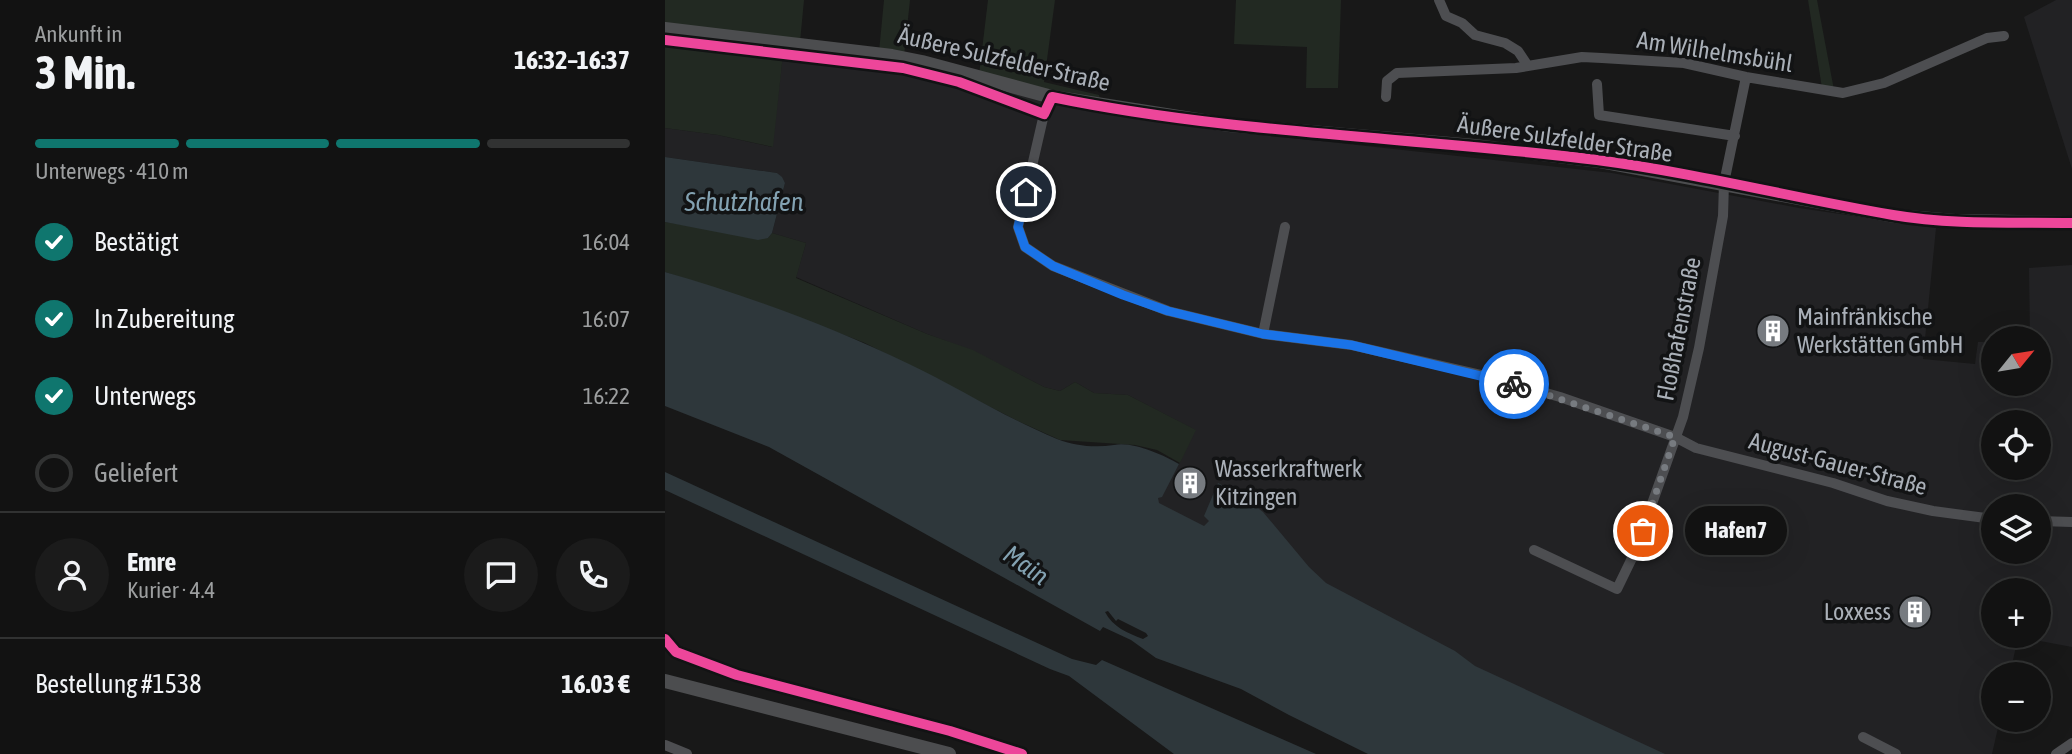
<!DOCTYPE html>
<html lang="de">
<meta charset="utf-8">
<style>
:root{--surface:#121212;--page:#1b1b1b;--text:#f1f3f6;--muted:#9c9e9f;--line:#313232;--accent:#0f766e}
body{margin:0;font-family:"Asap Condensed",sans-serif;background:var(--page);color:var(--text);height:100vh;display:flex;flex-direction:column;font-size:26px;white-space:nowrap}
*{box-sizing:border-box;margin:0}
p{font-size:23px;color:var(--muted)}
.icon{flex:none;width:38px;height:38px;fill:none;stroke:currentColor;stroke-width:2;stroke-linecap:round;stroke-linejoin:round}
.map{position:relative;flex:1;overflow:hidden}
.panel{display:flex;flex-direction:column;background:var(--surface);width:665px}
.panel>*{flex:none}
.needle{width:46px;rotate:60deg}
.buttons{position:absolute;left:1316px;top:326px;display:grid;gap:14px}
.buttons a{display:grid;place-items:center;width:70px;height:70px;border-radius:50%;background:var(--surface);box-shadow:0 7px 28px #0002,0 0 0 2px var(--line);font-size:35px}
.pin{position:absolute;display:grid;place-items:center;width:60px;height:60px;color:#fff;margin:-30px;border:4px solid #fff;border-radius:50%;box-shadow:0 2px 7px #0007}
.courier{position:absolute;display:grid;place-items:center;width:70px;height:70px;margin:-35px;border:5px solid #1a73e8;border-radius:50%;background:#fff;color:#222;box-shadow:0 2px 9px #0007}
.bubble{position:absolute;height:49px;border-radius:24px;background:var(--surface);box-shadow:0 7px 28px #0002,0 0 0 2px var(--line);font-size:23px;font-weight:700;line-height:49px;text-align:center}
.summary em{font-style:normal;font-weight:700}
.summary div{display:flex;flex-direction:column-reverse}
.summary{display:flex;align-items:center;justify-content:space-between;height:119px;padding:0 35px}
h1{font-size:46px;font-weight:700;line-height:52px}
.bar{display:grid;grid-template-columns:repeat(4,1fr);gap:10px 7px;align-content:center;height:84px;padding:0 35px}
.bar i{height:9px;border-radius:5px;background:var(--line)}
.bar .selected{background:var(--accent)}
.bar p{grid-column:span 4}
.line{display:flex;align-items:center;gap:18px;padding:0 35px;border-top:2px solid var(--line)}
.line div{flex:1}
.round{display:grid;place-items:center;flex:none;width:74px;height:74px;border-radius:37px;background:var(--page)}
ol{padding:0 35px;list-style:none}
li{display:flex;align-items:center;gap:21px;height:77px}
li p{margin-inline-start:auto}
li .icon{padding:7px;border-radius:50%;background:var(--accent);color:#fff;stroke-width:4}
li:last-child{color:var(--muted)}
li i{width:38px;height:38px;border:4px solid var(--line);border-radius:50%}
main{display:flex;flex:1;min-height:0}
.map>svg:first-child{display:block}
</style>
<main>
<section class="panel">
<div class="summary"><div><h1>3 Min.</h1><p>Ankunft in</p></div><em>16:32–16:37</em></div>
<div class="bar"><i class="selected"></i><i class="selected"></i><i class="selected"></i><i></i><p>Unterwegs · 410 m</p></div>
<ol>
<li><svg class="icon" aria-label="check" viewBox="0 0 24 24"><path d="M5 12l5 5 9-10"/></svg>Bestätigt<p>16:04</p></li>
<li><svg class="icon" aria-label="check" viewBox="0 0 24 24"><path d="M5 12l5 5 9-10"/></svg>In Zubereitung<p>16:07</p></li>
<li><svg class="icon" aria-label="check" viewBox="0 0 24 24"><path d="M5 12l5 5 9-10"/></svg>Unterwegs<p>16:22</p></li>
<li><i></i>Geliefert</li>
</ol>
<div class="line" style="height:126px"><a class="round"><svg class="icon" aria-label="person" viewBox="0 0 24 24"><circle cx="12" cy="8" r="4"/><path d="M4 21q1-7 8-7t8 7"/></svg></a><div><b>Emre</b><p>Kurier · 4.4</p></div><a class="round"><svg class="icon" aria-label="chat" viewBox="0 0 24 24"><path d="M4 5h16v11H9l-5 4z"/></svg></a><a class="round"><svg class="icon" aria-label="phone" viewBox="0 0 24 24"><path d="M5 4h4l2 5-3 2q2 4 5 5l2-3 5 2v4C11 20 4 13 5 4z"/></svg></a></div>
<div class="line" style="height:91px"><div>Bestellung #1538</div><b>16.03 €</b></div>
</section>
<div class="map">
<svg width="1407" height="754" viewBox="0 0 1407 754">
<rect width="100%" height="100%" fill="#181818"/>
<!-- built -->
<path fill="#222224" fill-rule="evenodd" d="M1391 0H1407V169L1359 17Z
M119 45 215 58 327 88 619 137 947 173 1134 208 1271 228 1258 359 1310 364 1313 342H1328V383H1374V338H1365L1364 268 1407 265V647L1353 637 1345 674H1328V719H1335L1327 754H988L819 674 488 501 514 464 530 430 463 395 429 393 410 382 395 391 379 387 308 351 262 334 131 277 141 243 107 233 120 183 112 173 0 157V128L53 135 107 147ZM1328 422H1374V467H1328ZM1328 506H1374V551H1328ZM1328 590H1374V635H1328Z"/>
<!-- green -->
<path fill="#222922" d="M0 0H139L135 42 0 26Z
M219 0H245L239 56 214 52Z
M323 0H390L379 82 434 95 436 104 314 75Z
M571 0H676L673 88H641L642 47 569 44Z
M1143 0H1152L1169 90 1157 88Z
M0 32 119 45 108 147 53 135 0 128Z
M0 222 103 238 107 233 141 243 131 278 262 334 308 350 379 387 395 391 410 382 429 393 463 395 531 430 515 463 492 450 470 445 395 440 353 421 200 343 104 306 0 272Z"/>
<!-- water -->
<path fill="#2e373b" fill-rule="evenodd" d="M0 157 112 173 117 177 120 183 107 233 103 238 93 240 0 222Z
M0 272C83 296 166 326 244 364 294 388 341 418 392 439 410 446 430 448 449 445 468 441 498 455 514 464L497 497 493 498 494 503 539 526 544 521 539 516 553 483 577 496 598 512 644 567 661 583 790 651 810 666 1000 754H703L624 715 576 689 491 658 466 640 438 627 435 631 104 447 0 406ZM443 611 451 621 453 619 481 633 483 636 478 639C462 633 448 627 440 612Z
M0 472 407 659 431 665 437 660 651 754H509L404 676 385 669 0 490Z"/>
<g fill="none" stroke-linecap="round" stroke-linejoin="round">
<!-- street -->
<path stroke="#4d4e51" stroke-width="10" d="M774 0 781 16 797 23 810 35 840 43 853 51 863 66
M932 84 934 115 1070 136
M387 97 379 114 353 227 360 247 388 266 503 311 598 334 686 345 821 376 895 397 1010 437 1031 448 1168 483 1222 501 1268 511 1328 519
M721 97 722 81 732 73 851 68 917 57 937 58 1019 63 1081 77 1178 93 1219 83 1322 38 1339 36
M598 334 620 227
M1374 521 1407 522
M869 550 952 589 969 554 1018 417 1034 348 1058 216 1059 183 1081 77
M1198 737 1231 754
M0 745 22 754
M1391 754 1407 743"/>
<!-- secondary -->
<path stroke="#4c4d4f" stroke-width="14" d="M0 29 227 56 257 62 387 97 564 125 809 146 935 161 1230 216 1290 221 1407 223
M0 681 284 754"/>
<defs>
<path id="cycleway" d="M0 40 238 68 294 82 379 114 387 97C566 134 750 137 932 160 1031 173 1129 198 1228 215 1286 225 1348 222 1407 223
M0 639 11 652 72 675 285 731 357 754"/>
</defs>
<!-- cycleway casing -->
<use href="#cycleway" stroke="#121314" stroke-width="15"/>
<!-- cycleway -->
<use href="#cycleway" stroke="#ed469a" stroke-width="10"/>
</g>
<g fill="none" stroke-linecap="round" stroke-linejoin="round">
<!-- done -->
<path stroke="#777b80" stroke-width="7" stroke-dasharray="0 12.6" d="M849 384 1010 437 978 531"/>
<!-- route -->
<path stroke="#1a73e8" stroke-width="9" d="M361 192 353 227 360 247 388 266 458 295 503 311 598 334 686 345 849 384"/>
</g>
<!-- icons -->
<defs>
<symbol id="building-disc" viewBox="-11 -11 22 22"><circle r="9.5" fill="#777b80" stroke="#121314"/><path d="M-4-6H4V6H1V3H-1V6H-4ZM-2.5-4.3h1.7v1.8h-1.7ZM.8-4.3h1.7v1.8H.8ZM-2.5-1h1.7V.8h-1.7ZM.8-1h1.7V.8H.8Z" fill="#fff"/></symbol>
</defs>
<g fill-rule="evenodd">
<use href="#building-disc" x="1089" y="312" width="38" height="38"/>
<use href="#building-disc" x="506" y="464" width="38" height="38"/>
<use href="#building-disc" x="1231" y="593" width="38" height="38"/>
</g>
<g text-anchor="middle" stroke-width="7" stroke-linejoin="round" paint-order="stroke">
<!-- street labels -->
<g font-size="24" fill="#aab0b8" stroke="#121314">
<text transform="translate(1050 52) rotate(9)" y="8">Am Wilhelmsbühl</text>
<text transform="translate(339 59) rotate(13)" y="8">Äußere Sulzfelder Straße</text>
<text transform="translate(900 139) rotate(8)" y="8">Äußere Sulzfelder Straße</text>
<text transform="translate(1014 329) rotate(-79)" y="8">Floßhafenstraße</text>
<text transform="translate(1173 464) rotate(15)" y="8">August-Gauer-Straße</text>
</g>
<!-- poi labels -->
<g font-size="24" fill="#aab0b8" stroke="#121314" text-anchor="start">
<text x="1132" y="325">Mainfränkische<tspan x="1132" dy="28">Werkstätten GmbH</tspan></text>
<text x="550" y="477">Wasserkraftwerk<tspan x="550" dy="28">Kitzingen</tspan></text>
<text x="1226" y="620" text-anchor="end">Loxxess</text>
</g>
<!-- water labels -->
<g font-size="26" font-style="italic" fill="#83a2b2" stroke="#121314">
<text x="79" y="211">Schutzhafen</text>
<text transform="translate(361 565) rotate(35)" y="9">Main</text>
</g>
</g>
</svg>
<div class="buttons">
<a><svg class="needle" viewBox="-14 -14 28 28"><path d="M0-13l5 13h-10z" fill="#e53935"/><path d="M0 13l5-13h-10z" fill="#9c9e9f"/></svg></a>
<a><svg class="icon" aria-label="locate" viewBox="0 0 24 24"><circle cx="12" cy="12" r="6"/><path d="M12 2v4M12 18v4M2 12h4M18 12h4"/></svg></a>
<a><svg class="icon" aria-label="layers" viewBox="0 0 24 24"><path d="M12 4l9 5-9 5-9-5zM3 14l9 5 9-5"/></svg></a>
<a>+</a>
<a>−</a>
</div>
<div class="pin" style="left:978px;top:531px;background:#ea580c"><svg class="icon" aria-label="bag" viewBox="0 0 24 24"><path d="M5 8h14l-1 12H6zM9 8a3 3 0 0 1 6 0"/></svg></div>
<div class="pin" style="left:361px;top:192px;background:#1f2937"><svg class="icon" aria-label="home" viewBox="0 0 24 24"><path d="M3 11l9-7 9 7M6 9v11h12V9"/></svg></div>
<div class="courier" style="left:849px;top:384px"><svg class="icon" aria-label="bike" viewBox="0 0 24 24"><circle cx="6" cy="16" r="4"/><circle cx="18" cy="16" r="4"/><path d="M6 16l4-8h5l3 8M10 8l3 8H6M13 5h3"/></svg></div>
<div class="bubble" style="left:1020px;top:506px;width:102px">Hafen7</div>
</div>
</main>
